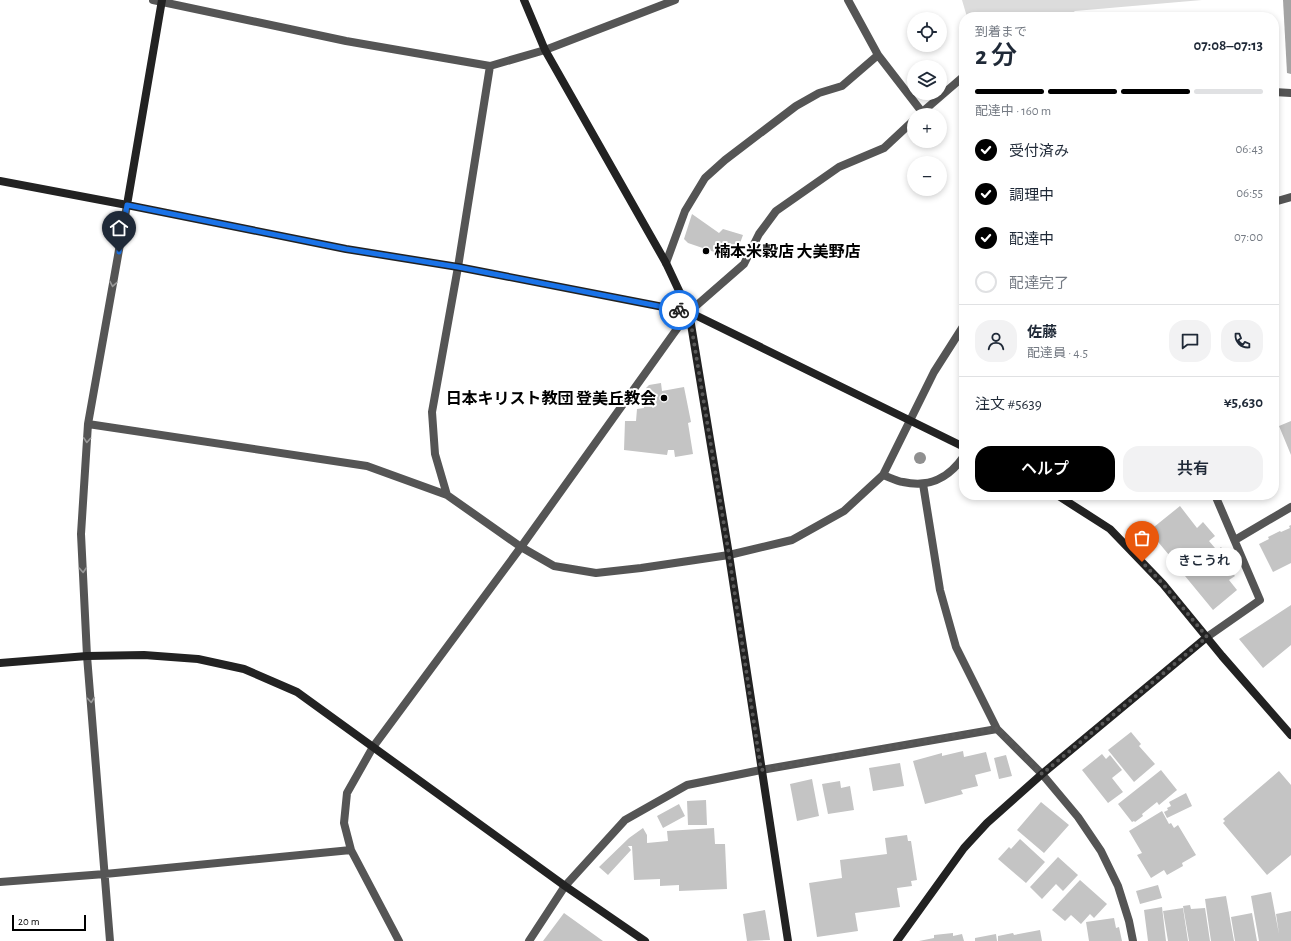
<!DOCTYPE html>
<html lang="ja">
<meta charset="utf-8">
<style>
:root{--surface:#fff;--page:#f2f2f3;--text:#1f2937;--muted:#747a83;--line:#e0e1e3;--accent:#000}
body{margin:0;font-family:"Alegreya Sans","Noto Sans JP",sans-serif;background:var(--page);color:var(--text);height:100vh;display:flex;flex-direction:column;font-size:15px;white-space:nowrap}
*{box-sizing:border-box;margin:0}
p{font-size:13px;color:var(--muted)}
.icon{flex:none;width:22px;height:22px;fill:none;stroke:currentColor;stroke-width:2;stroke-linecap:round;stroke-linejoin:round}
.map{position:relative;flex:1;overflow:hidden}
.panel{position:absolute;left:959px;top:12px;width:320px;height:488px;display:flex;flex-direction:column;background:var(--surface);border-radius:16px;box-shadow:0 2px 6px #0003}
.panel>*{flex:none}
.controls{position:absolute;left:907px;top:12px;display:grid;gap:8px}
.controls a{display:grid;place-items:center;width:40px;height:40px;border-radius:50%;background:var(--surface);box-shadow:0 2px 6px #0003;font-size:20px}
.scale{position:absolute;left:12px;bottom:10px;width:74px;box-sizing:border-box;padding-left:4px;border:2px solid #000;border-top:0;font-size:11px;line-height:14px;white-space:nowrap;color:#000;-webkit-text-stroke:3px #fff;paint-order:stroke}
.pin{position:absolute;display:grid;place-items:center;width:34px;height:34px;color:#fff;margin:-41px -17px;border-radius:50% 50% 50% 0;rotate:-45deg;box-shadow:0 0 4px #0007}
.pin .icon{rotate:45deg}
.courier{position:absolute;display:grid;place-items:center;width:40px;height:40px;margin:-20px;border:3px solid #1a73e8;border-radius:50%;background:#fff;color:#222;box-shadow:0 1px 5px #0007}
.bubble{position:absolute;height:28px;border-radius:14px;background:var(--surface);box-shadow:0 2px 6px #0003;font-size:13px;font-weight:600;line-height:28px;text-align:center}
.head em{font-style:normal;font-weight:600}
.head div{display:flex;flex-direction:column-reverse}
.head{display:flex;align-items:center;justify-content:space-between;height:68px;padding:0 16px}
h1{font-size:26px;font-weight:600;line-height:30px}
.bar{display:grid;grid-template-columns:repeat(4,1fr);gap:6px 4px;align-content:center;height:48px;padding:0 16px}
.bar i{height:5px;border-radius:3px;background:var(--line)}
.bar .active{background:var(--accent)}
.bar p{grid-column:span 4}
.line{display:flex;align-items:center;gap:10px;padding:0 16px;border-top:1px solid var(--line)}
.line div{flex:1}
.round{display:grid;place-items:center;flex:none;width:42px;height:42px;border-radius:16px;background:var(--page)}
ol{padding:0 16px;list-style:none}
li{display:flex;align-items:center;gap:12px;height:44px}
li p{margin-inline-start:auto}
li .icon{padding:4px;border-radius:50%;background:var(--accent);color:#fff;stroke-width:4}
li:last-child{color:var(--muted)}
li i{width:22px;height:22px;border:2px solid var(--line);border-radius:50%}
.button{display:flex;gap:8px;margin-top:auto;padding:8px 16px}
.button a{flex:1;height:46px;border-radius:16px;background:var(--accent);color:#fff;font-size:16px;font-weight:600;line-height:46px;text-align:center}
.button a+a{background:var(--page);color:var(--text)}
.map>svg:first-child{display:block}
</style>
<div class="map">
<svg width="1291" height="941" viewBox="0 0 1291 941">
<rect width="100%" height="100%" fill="#fff"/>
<!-- green -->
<path fill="#dcdcdc" d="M962 0H1202L1075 11 1067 17H967Z"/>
<!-- water -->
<path fill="#a3a3a3" d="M1283 0H1291V74L1287 73Z"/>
<!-- building -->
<path fill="#c4c4c4" d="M692 214 719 233 723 229 743 235 736 254 732 253V255H729V257L688 243 684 239Z
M661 383 662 391 684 387 691 422 688 423 693 454 675 457 674 450H668L667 455 624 450 625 421H636L637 409 644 408 643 397 646 396V388L649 385Z
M1291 421V455L1279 426Z
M1180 506 1197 528 1203 522 1215 536 1209 541 1215 548 1184 573 1149 531Z
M1291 525V563L1273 572 1259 544 1269 539 1268 537 1280 531 1281 532 1290 528 1289 526Z
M1221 547 1229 557 1223 561 1235 576 1229 580 1237 590 1213 610 1185 576Z
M1291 605V645L1263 668 1239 639Z
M1131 732 1141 744 1139 746 1155 764 1134 782 1108 750Z
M963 751 964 757 986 752 991 771 975 775 978 786 961 790 963 794 925 804 913 761 942 753V756Z
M1102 754 1106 759 1110 755 1122 770 1112 778 1123 792 1108 803 1082 770Z
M1006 755 1012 776 999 779 994 758Z
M900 763 904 786 873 791 869 768Z
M1161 770 1177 790 1159 805 1157 802 1142 814 1143 816 1135 822 1134 821 1132 822 1118 804Z
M1279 771 1291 785V855L1267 875 1223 823 1225 821 1223 819Z
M812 779 819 816 797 821 790 784Z
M840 781 841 788 850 786 854 810 828 814 822 784Z
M1186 793 1192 806 1167 818 1164 812 1168 810 1167 808 1171 806 1169 802Z
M706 800 707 825H688L687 801Z
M1041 802 1069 825 1044 853 1017 830Z
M679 804 685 816 663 828 657 816Z
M1162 811 1169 824 1171 823 1174 828 1178 825 1196 855 1182 863 1183 866 1167 875 1164 870 1151 878 1137 855 1142 853 1129 831Z
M643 828 647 835V843L668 841 667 831 714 828 715 844H725L727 889 679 891V885L660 886V879L634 880 632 846H628L631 850 608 875 599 867 629 838Z
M907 835 908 841H911L917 880 911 881 912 886 897 888 900 907 855 913 858 931 817 937 809 883 842 878 840 860 887 854 885 838Z
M1020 839 1045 862 1026 883 998 859 1009 847 1011 849Z
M1058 857 1078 875 1063 891 1056 884 1042 899 1030 887Z
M1080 880 1107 904 1094 918 1090 914 1081 924 1071 915 1065 921 1052 910Z
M1158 885 1162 898 1140 904 1136 891Z
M1271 892 1279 934 1276 914 1291 911V941H1259L1251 896Z
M1226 896 1234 941H1211L1205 899Z
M1190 905 1191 909 1205 908 1210 941H1189L1183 906Z
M1162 907 1166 941H1148L1144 910Z
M1183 908 1188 941H1168L1163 911Z
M765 910 770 940 747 941 743 914Z
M564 913 603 941H543Z
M1252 913 1257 941H1235L1231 917Z
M1114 918 1116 928 1119 927 1122 941H1089L1086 922Z
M1040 930 1042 941H998V936L1013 933 1014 935Z
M953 933V936L962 934 964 941H919L934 938V935Z
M996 934 997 941H975V938Z"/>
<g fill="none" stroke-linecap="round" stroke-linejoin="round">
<!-- street -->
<path stroke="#555" stroke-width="8" d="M153 0 346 41 490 66 545 50 675 0
M848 0 878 55 922 112
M490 66 458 267 432 412 435 454 447 495 521 547 554 566 596 573 641 568 729 555 792 540 844 511 883 475 934 372 964 325
M1274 92 1291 93
M920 114 964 76
M1274 202 1291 197
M666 263 685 211 705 178 725 160 796 106 819 93 842 86 878 55
M88 424 367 466 447 495
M883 475C889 477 896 481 903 482 930 488 949 478 964 456
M923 484 940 590 956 647 997 729 1042 774 1078 817 1101 851 1118 886 1129 921 1133 941
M1235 540 1291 507
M1207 637 1260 600 1215 495
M0 882 105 874 351 850
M110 941 87 656 81 534 88 424 127 205
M399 941 351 850 344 823 347 793 373 747 521 547 689 312 744 264 759 234 776 211 839 167 884 148 914 120
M529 941 565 886 625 820 687 785 761 770 997 729"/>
<!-- secondary -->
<path stroke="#222" stroke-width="8" d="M524 0 545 50 666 263 689 312 729 555 788 941
M0 181 127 205 346 249 458 267 689 312 964 447
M127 205 162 0
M1057 495 1110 529 1163 584 1222 656 1291 735
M0 663 87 656 144 655 198 659 244 669 297 692 565 886 645 941
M897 941 964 848 987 823 1042 774 1207 637"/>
</g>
<!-- trees -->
<circle fill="#8f8f8f" cx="920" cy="458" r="6"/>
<!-- one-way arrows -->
<defs><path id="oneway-chevron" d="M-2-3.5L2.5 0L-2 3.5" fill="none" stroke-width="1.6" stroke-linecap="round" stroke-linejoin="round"/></defs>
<g stroke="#999">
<use href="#oneway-chevron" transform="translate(113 284) rotate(100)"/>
<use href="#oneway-chevron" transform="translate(87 440) rotate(94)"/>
<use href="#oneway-chevron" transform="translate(83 570) rotate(87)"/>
<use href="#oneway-chevron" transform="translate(91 700) rotate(85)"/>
</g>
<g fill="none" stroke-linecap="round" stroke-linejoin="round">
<!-- done -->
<path stroke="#595959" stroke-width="4" stroke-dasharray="0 7.2" d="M679 310 689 312 729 555 761 770 998 728 1042 774 1207 637 1163 584 1142 562"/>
<!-- route -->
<path stroke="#1a73e8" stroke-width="5" d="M119 252 127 205 346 249 458 267 679 310"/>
</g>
<!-- markers -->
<g fill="#000" stroke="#fff" stroke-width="1.5">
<circle cx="706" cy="251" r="4"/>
<circle cx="664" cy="398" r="4"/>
</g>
<g text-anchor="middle" stroke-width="4" stroke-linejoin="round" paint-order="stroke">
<!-- poi labels -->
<g font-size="16" font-weight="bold" fill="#000" stroke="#fff" text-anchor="start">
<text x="714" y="257">楠本米穀店 大美野店</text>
<text x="656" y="404" text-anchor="end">日本キリスト教団 登美丘教会</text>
</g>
</g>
</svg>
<div class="controls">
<a><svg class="icon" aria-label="locate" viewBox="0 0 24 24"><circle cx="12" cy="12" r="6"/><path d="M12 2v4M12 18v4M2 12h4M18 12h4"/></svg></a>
<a><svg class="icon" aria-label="layers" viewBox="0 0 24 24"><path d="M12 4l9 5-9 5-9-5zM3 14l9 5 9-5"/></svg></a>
<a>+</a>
<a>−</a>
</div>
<div class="scale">20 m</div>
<div class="pin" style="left:1142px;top:562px;background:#ea580c"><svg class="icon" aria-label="bag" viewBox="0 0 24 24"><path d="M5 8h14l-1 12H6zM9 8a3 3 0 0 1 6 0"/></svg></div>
<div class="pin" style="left:119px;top:252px;background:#1f2937"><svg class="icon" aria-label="home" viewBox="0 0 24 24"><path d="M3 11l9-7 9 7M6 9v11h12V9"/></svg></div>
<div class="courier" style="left:679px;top:310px"><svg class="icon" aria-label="bike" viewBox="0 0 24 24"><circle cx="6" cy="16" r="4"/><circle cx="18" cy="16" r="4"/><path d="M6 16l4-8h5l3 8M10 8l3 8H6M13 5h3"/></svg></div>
<div class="bubble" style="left:1166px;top:548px;width:76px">きこうれ</div>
<section class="panel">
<div class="head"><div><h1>2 分</h1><p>到着まで</p></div><em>07:08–07:13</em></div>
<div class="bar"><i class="active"></i><i class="active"></i><i class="active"></i><i></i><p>配達中 · 160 m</p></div>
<ol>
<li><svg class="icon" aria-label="check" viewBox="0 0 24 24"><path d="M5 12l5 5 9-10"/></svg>受付済み<p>06:43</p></li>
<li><svg class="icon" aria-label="check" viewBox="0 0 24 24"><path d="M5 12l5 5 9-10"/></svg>調理中<p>06:55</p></li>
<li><svg class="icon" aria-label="check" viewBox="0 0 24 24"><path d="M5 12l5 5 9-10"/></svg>配達中<p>07:00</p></li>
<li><i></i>配達完了</li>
</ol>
<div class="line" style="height:72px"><a class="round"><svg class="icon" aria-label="person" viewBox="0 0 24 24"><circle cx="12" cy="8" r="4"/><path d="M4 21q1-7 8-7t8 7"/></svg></a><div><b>佐藤</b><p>配達員 · 4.5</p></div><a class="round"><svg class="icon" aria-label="chat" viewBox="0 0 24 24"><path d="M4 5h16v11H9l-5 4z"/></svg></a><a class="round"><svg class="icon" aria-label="phone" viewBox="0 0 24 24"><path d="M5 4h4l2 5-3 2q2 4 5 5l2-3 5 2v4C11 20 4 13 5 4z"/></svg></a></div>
<div class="line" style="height:52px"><div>注文 #5639</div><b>¥5,630</b></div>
<div class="button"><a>ヘルプ</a><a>共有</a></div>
</section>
</div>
